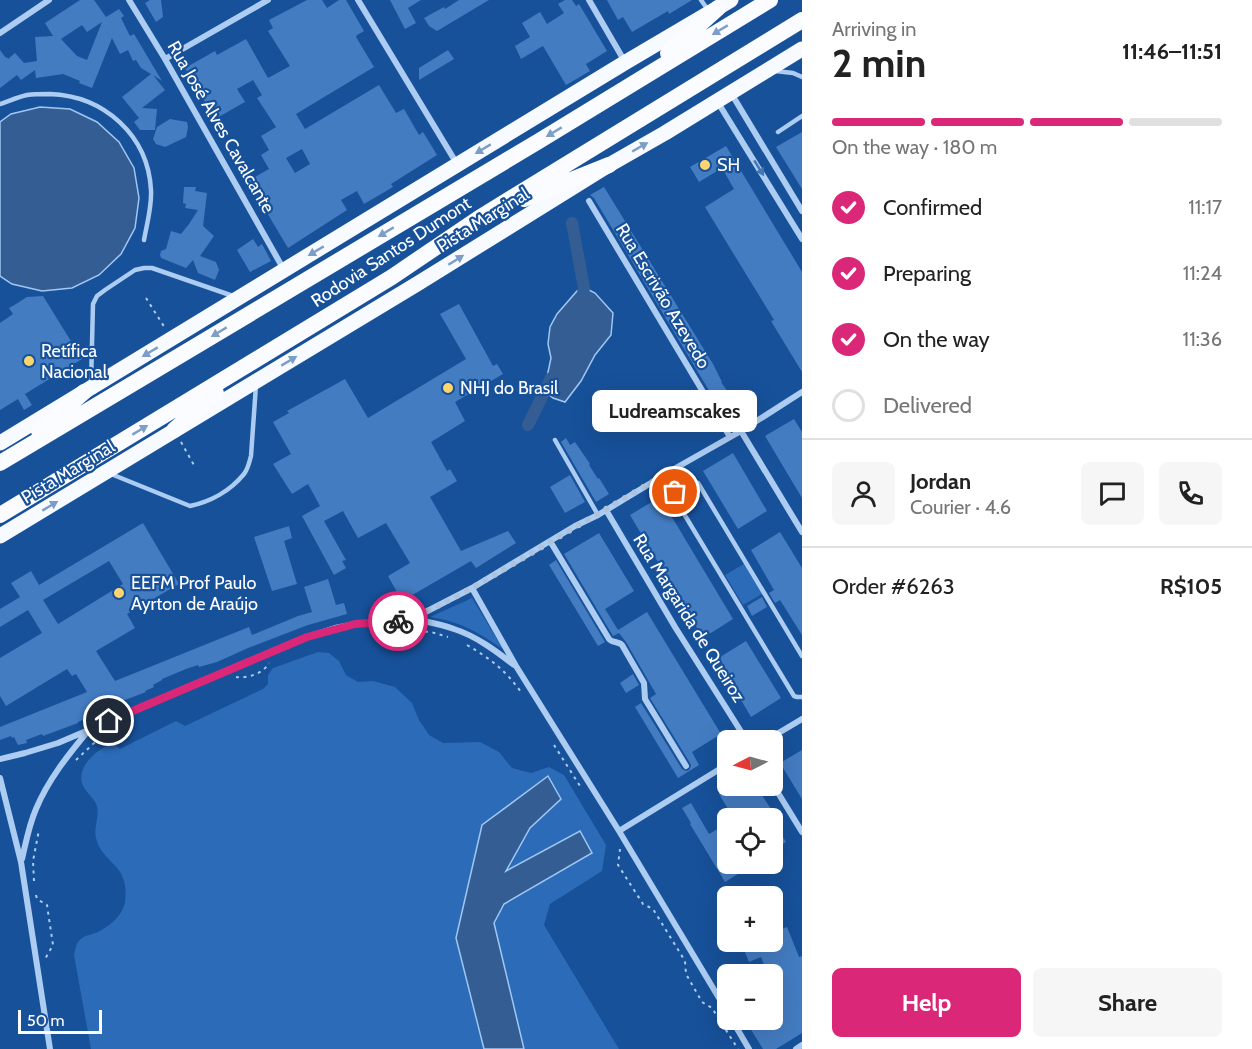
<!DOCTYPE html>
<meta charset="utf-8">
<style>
:root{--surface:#fff;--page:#f6f6f6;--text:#222;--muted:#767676;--line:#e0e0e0;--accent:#db2777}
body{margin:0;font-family:Cabin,sans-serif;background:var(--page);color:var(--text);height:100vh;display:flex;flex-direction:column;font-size:22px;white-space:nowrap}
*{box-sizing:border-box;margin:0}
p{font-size:20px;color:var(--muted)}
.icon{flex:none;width:33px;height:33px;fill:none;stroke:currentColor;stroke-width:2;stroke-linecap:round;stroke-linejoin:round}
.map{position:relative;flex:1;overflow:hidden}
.side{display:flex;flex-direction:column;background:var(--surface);width:450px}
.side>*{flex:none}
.needle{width:39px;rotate:264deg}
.controls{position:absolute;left:717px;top:730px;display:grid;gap:12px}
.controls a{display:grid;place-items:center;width:66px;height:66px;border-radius:9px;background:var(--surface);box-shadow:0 6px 24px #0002;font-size:30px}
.scale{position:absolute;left:18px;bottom:15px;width:84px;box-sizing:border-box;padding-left:6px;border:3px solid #fff;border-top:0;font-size:16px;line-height:21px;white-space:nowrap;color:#fff;-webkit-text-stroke:4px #17519a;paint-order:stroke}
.pin{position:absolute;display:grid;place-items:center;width:51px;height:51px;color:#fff;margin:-26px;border:3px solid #fff;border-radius:50%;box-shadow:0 2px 6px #0007}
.courier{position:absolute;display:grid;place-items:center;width:60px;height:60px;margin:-30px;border:4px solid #db2777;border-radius:50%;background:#fff;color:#222;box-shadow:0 2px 8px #0007}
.bubble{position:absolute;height:42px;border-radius:9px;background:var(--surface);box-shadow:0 6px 24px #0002;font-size:20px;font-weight:800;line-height:42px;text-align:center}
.overview em{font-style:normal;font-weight:800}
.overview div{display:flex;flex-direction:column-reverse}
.overview{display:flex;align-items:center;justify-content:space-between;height:102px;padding:0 30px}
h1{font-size:39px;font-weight:800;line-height:45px}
.bar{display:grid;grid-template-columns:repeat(4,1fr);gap:9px 6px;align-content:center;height:72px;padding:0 30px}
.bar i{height:8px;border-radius:4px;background:var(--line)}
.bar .selected{background:var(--accent)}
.bar p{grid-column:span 4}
.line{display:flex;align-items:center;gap:15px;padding:0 30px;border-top:2px solid var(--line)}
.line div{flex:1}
.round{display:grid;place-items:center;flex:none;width:63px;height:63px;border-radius:9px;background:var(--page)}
ol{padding:0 30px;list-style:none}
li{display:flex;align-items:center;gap:18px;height:66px}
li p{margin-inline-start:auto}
li .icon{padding:6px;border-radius:50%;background:var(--accent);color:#fff;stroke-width:4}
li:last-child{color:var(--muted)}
li i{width:33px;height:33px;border:3px solid var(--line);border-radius:50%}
.action{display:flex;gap:12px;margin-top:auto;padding:12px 30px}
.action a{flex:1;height:69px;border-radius:9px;background:var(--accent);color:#fff;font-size:24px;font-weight:800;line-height:69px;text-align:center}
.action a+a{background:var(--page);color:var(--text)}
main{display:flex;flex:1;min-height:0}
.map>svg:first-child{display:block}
</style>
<main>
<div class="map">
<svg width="802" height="1049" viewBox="0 0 802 1049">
<rect width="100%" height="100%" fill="#17519a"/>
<!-- green -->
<path fill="#2b6bb7" d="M744 564 762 594 743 605 725 575Z
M472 598 503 649C477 632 462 622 430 617Z
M318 652 329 653 339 661 346 675 358 682 373 681 395 687 412 703 419 720 429 735 443 743 480 742 499 752 512 768 531 773 549 767 564 775 606 845 602 871 550 904 544 925 619 1049H524L494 923 504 904 592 853 580 832 506 872 530 828 561 799 548 777 456 938 484 1049H91L74 955C75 951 76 945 78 942 83 935 91 935 98 932 110 926 123 915 125 902 130 862 103 866 96 838 93 828 100 816 97 806 94 797 84 791 82 783 77 765 98 749 113 743L120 749 176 721 185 726 263 689 268 684V675L273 668Z"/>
<!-- water -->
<path fill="#345e93" stroke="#9fc7f4" stroke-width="1.5" d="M40 107 70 109 97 122 119 142 134 168 139 198 135 228 121 254 99 275 72 288 42 291 12 284 0 276V122L11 114Z
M587 289 595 293 613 313 611 335 595 355 581 381 565 402 553 398 544 391 551 358 548 344 550 327 557 314 577 291Z
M548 776 561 799 530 828 506 871 580 831 592 853 504 904 494 923 524 1049H484L456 938 482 825Z"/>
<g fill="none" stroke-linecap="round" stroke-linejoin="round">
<!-- canal -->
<path stroke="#345e93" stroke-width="12" d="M572 223 584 288 581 304
M528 425 551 378"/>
</g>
<!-- building -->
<path fill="#447cc2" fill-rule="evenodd" d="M80 0H94L106 17 119 9 124 16 121 18 130 36 134 34 162 81 153 75 165 90 142 108 157 109 155 130H140L134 122 139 118 122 97 151 74 141 68 136 60 133 61 128 50 120 54 112 38 92 88 79 83 80 81 63 74 36 78 35 70 21 80 17 75 0 88V50L6 58 7 57 8 59 15 53 24 63 37 61 35 37 53 36 45 23ZM102 22 87 60 77 56 61 39 82 25 87 32Z
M150 0H161L163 17 156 22 145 3Z
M307 0H322L327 8 339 0H346L364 31 357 35 356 37 374 67 296 114 305 129 379 85 396 113 404 109 419 135 423 132 437 155 391 184 393 187 364 204 357 191 341 200 347 210 288 248 248 181 269 169 261 155 269 150 261 136 276 127 257 98 262 95 253 80 237 89 245 102 215 119 185 68 215 51 217 55 246 39 268 78 290 66 268 31 273 28 269 20ZM302 149 310 164 295 173 286 158Z
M390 0H421L408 8 416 23 405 29Z
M459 0H489L437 31 429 26 424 18 444 7 445 9Z
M565 0H572L576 6 579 4 607 51 586 64 590 71 566 85 543 46 521 59 515 46 530 37 522 23 540 12 547 24 564 13 558 4Z
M607 0H692L669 14 668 11 632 32 623 17 618 20Z
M448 50 454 59 419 80V68Z
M170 119 187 122 188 127 186 137 165 147 156 144 153 139 157 127Z
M802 132V189L776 147Z
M726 146 802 272V372L771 321 774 320 705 207 734 189 722 168 699 182 690 167Z
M184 187H196L195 191 207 193 203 226 214 236 200 256 216 262 219 270 215 280 198 273 193 260 186 268 161 258 160 255 161 251 166 249 171 231 181 234 189 224 198 210 185 208 186 204 183 203Z
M604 187 713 364 722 382H721L739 408 750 411 729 424 594 198 590 195Z
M253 239 258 247 262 244 271 261 250 272 237 250Z
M43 296 82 359 25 394 32 405 24 410 18 399 0 410V323L13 314 9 308 16 304 27 297Z
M459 304 493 366 497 364 503 374 455 402 465 421 431 442 447 471 450 469 457 481 430 497 461 551 508 531 516 543 476 568 471 561 402 601 388 576 410 563 386 523 358 538 343 511 324 521 346 560 342 561 346 568 334 575 302 516 320 506 308 484 292 494 273 464 291 454 273 422 289 413 287 411 345 379 368 418 466 359 440 314Z
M794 419 802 432V498L765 436Z
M566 438 570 445 575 442 590 464 589 465 598 479 599 478 609 494 596 502 561 442Z
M733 453 767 511 738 529 703 471Z
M570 475 585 502 565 513 550 487Z
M660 497 733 619 703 638 630 515Z
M143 523 179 584 127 614 135 628 96 651 115 681 249 627 252 635 298 616 312 612 304 587 328 579 336 605 344 603 347 614 308 625 248 648 217 662 199 667 198 665 186 669 162 679V680L153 685 154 687 145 691 146 692 117 703 108 708 109 709 78 722V723L43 736 42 734 26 740 27 743 18 745 14 737 12 738 11 736 0 740V727L87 692 76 674 72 676 67 669 6 706 0 696V658L42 633 28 610 0 627V609L20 597 11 583 31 571 39 585ZM109 561 123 584 58 624 43 600Z
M289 526 292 538 284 541 297 584 272 591 254 537Z
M780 532 802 568V635L780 600 775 603 769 593 774 590 751 550Z
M599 533 634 591 605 609 618 630 647 612 721 734 692 752 699 765 678 778 635 707 641 703 682 769 686 771 689 770 691 766 690 763 650 698 656 694 626 642 619 633 613 636 564 554Z
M556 560 605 642 598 646 549 565Z
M762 597 767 607 752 616 747 606Z
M746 641 781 698 751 717 717 659Z
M633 674 639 685 626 693 620 683Z
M802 750V799L780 763Z
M733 786H756L771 809 755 819H734L719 794Z
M691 803 709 834 728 823V864H754L725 882 690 824 691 823 682 808Z
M772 819 786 842 772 850Z
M787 927 799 957 802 956V1033L776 1049H763L745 1020H772V1003L778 999 772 989V975H768L761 957 749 962 742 945 750 942H772V933Z"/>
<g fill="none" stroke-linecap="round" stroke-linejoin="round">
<!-- path -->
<path stroke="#acccf2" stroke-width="2" stroke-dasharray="3 4.5" stroke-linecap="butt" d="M146 298 165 328
M181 442 195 467
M395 630 431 632 448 637
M467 645C491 659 505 670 521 692
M236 677C247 679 264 673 269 663
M554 745 580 786
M76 760 93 744 108 732
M620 849 618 865 643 904 653 909 685 961 686 974 702 1002 712 1008 738 1049
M34 881 33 861 39 830
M36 895 37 899 47 905 53 945 45 959"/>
<!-- service -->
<path stroke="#acccf2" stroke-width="4.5" d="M701 0 708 10
M775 71 793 73 802 77
M0 104C9 101 18 97 27 95 34 94 42 94 50 94 104 96 148 135 151 190 152 207 147 223 144 240
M778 132 802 116
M91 384 93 304 97 296 105 290 135 270 144 268H152L233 296
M555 440 598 515
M674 469 684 486
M111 474 190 506C210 502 230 491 244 474 248 469 249 463 251 456L256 385
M802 656 698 483 692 482 675 492V499L794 696 797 697H802"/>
<!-- minor -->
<path stroke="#acccf2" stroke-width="6" d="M129 0 165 59 284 270
M358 0 457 164
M589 0 625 62
M0 33 49 0
M165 59 268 0
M731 93 802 211
M717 101 802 239
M589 201 730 437
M741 431 802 532
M606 510 675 627 747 741
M550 541 609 639C612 643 618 641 622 645L644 683 645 699 686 766
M472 588 516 666 619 831 728 1013
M413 619C427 622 441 624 454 629 476 636 496 651 514 665
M765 741 802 719
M0 759 25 753 58 743 307 637 335 628 355 624 412 619 472 588 575 526 598 515 674 469 741 431 802 392
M0 778 21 862 50 1049
M772 783 802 832
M619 831 728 764
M22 859C26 842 29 825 36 809 48 780 68 755 88 731
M732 1020 749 1049
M796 1049 802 1045"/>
<!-- primary -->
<path stroke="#f7faff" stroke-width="15" d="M0 443 626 62 731 0
M0 536 417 284 609 165 665 133 802 49"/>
<!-- trunk -->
<path stroke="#fbfcff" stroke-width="16" d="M668 53 718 8
M524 199 609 165
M174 430 216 393
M39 431 84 392
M0 463 539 141 770 0
M0 515 392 277 479 218 802 20"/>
</g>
<!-- one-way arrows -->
<defs><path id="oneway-solid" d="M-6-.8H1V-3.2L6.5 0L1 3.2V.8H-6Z" transform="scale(1.5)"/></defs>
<g fill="#7e9ec7">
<use href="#oneway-solid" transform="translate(720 30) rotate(149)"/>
<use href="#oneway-solid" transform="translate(554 132) rotate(149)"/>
<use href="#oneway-solid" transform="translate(386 232) rotate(149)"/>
<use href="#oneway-solid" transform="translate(219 332) rotate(149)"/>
<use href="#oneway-solid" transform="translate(140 430) rotate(-31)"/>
</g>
<g fill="#7c9dc7">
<use href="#oneway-solid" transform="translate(640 147) rotate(-30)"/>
<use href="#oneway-solid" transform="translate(483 149) rotate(149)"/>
<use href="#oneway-solid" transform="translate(316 251) rotate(149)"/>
<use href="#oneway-solid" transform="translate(456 260) rotate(-32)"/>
<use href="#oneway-solid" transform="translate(150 352) rotate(149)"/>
<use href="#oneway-solid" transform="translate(289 361) rotate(-31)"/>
<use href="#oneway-solid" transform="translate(50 506) rotate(-31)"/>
</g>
<use fill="#4476b4" href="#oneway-solid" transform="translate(759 168) rotate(58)"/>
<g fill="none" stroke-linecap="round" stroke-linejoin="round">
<!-- done -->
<path stroke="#aec2dc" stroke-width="6" stroke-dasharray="0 10.8" d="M398 621 412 619 472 588 674 469 684 486 675 492"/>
<!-- route -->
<path stroke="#db2777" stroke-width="8" d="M109 721 307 637 355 624 398 621"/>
</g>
<!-- markers -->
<g fill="#ffd56d" stroke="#17519a" stroke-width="2">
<circle cx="705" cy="165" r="6"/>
<circle cx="29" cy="361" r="6"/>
<circle cx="448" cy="388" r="6"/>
<circle cx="119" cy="593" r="6"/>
</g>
<g text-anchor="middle" stroke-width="4.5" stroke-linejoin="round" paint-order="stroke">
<!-- street labels -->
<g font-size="18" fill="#fff" stroke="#17519a">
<text transform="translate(221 127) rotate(60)" y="6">Rua José Alves Cavalcante</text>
<text transform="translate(483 220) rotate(-32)" y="6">Pista Marginal</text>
<text transform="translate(391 252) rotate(-33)" y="6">Rodovia Santos Dumont</text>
<text transform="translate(663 296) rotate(59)" y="6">Rua Escrivão Azevedo</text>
<text transform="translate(68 472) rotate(-31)" y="6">Pista Marginal</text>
<text transform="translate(689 618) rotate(58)" y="6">Rua Margarida de Queiroz</text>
</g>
<!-- poi labels -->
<g font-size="18" fill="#fff" stroke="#17519a" text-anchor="start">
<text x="717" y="171">SH</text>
<text x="41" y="357">Retífica<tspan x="41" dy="21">Nacional</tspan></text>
<text x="460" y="394">NHJ do Brasil</text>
<text x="131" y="589">EEFM Prof Paulo<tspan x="131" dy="21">Ayrton de Araújo</tspan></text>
</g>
</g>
</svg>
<div class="controls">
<a><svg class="needle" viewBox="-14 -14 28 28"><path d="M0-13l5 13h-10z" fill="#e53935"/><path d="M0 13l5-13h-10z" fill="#767676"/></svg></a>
<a><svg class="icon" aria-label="locate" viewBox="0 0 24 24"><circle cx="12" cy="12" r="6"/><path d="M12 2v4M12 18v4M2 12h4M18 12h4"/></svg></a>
<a>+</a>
<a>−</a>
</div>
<div class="scale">50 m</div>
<div class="pin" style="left:675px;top:492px;background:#ea580c"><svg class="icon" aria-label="bag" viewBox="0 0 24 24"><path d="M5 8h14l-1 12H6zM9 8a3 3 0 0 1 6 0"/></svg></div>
<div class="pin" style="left:109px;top:721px;background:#1f2937"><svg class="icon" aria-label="home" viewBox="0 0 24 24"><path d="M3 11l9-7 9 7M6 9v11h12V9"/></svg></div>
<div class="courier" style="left:398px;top:621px"><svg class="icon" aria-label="bike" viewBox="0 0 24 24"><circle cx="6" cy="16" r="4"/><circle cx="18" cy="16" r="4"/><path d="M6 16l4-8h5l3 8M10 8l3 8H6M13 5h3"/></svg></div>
<div class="bubble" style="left:592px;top:390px;width:165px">Ludreamscakes</div>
</div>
<section class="side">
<div class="overview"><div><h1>2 min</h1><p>Arriving in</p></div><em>11:46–11:51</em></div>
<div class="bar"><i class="selected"></i><i class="selected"></i><i class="selected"></i><i></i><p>On the way · 180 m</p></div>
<ol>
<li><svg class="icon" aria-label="check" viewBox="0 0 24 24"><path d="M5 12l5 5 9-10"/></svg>Confirmed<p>11:17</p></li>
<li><svg class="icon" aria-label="check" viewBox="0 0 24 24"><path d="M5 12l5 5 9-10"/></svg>Preparing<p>11:24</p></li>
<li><svg class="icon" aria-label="check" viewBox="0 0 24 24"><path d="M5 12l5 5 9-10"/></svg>On the way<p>11:36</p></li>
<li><i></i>Delivered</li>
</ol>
<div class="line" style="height:108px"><a class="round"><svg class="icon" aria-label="person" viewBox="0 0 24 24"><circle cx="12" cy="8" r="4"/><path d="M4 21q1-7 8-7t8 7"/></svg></a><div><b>Jordan</b><p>Courier · 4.6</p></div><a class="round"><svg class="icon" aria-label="chat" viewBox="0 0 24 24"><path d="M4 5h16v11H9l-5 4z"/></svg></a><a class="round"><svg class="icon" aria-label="phone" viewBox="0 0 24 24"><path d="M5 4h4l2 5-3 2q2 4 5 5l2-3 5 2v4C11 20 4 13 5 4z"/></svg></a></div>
<div class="line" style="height:78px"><div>Order #6263</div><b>R$105</b></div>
<div class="action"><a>Help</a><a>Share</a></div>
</section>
</main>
